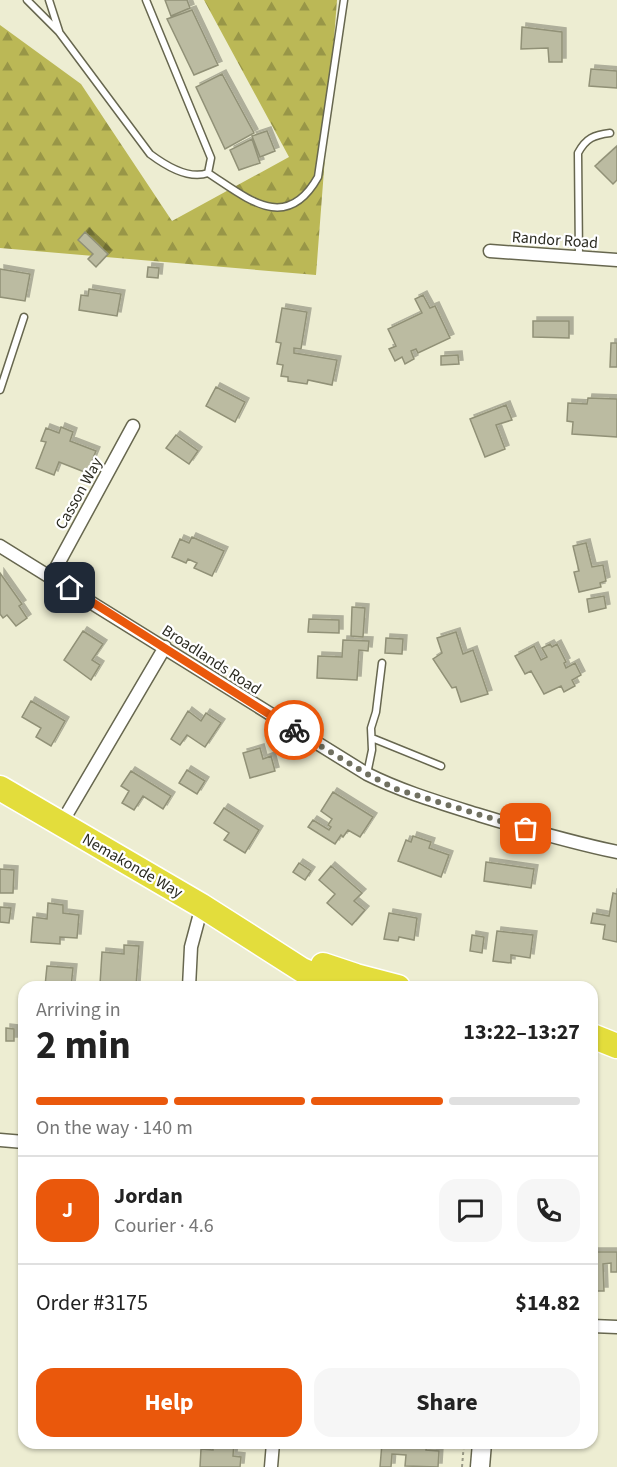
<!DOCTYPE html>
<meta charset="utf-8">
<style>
:root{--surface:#fff;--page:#f6f6f6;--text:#222;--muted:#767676;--line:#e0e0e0;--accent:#ea580c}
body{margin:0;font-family:"Source Sans 3",sans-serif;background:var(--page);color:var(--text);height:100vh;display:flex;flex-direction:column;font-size:22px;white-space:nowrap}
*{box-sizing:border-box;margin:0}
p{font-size:20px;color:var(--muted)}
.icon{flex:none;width:33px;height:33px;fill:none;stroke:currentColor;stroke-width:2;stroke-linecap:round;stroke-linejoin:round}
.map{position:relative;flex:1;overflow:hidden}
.details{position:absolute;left:18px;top:981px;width:580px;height:468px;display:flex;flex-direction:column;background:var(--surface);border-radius:18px;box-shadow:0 2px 4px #0004}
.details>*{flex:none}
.pin{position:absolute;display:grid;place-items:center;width:51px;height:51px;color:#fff;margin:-26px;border-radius:12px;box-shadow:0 3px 9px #0006}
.courier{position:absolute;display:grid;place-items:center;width:60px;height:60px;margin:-30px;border:4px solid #ea580c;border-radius:50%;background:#fff;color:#222;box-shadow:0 2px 8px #0007}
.overview em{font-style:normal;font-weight:700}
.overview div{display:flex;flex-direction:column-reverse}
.overview{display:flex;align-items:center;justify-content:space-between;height:102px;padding:0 18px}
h1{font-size:39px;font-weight:700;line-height:45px}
.bar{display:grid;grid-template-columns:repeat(4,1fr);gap:9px 6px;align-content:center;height:72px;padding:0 18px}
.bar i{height:8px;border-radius:4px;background:var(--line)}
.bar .active{background:var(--accent)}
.bar p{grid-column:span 4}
.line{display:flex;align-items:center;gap:15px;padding:0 18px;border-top:2px solid var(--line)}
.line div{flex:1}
.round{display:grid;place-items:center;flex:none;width:63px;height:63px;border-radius:18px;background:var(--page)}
.cta{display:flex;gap:12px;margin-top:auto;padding:12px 18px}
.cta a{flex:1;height:69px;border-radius:18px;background:var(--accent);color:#fff;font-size:24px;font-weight:700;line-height:69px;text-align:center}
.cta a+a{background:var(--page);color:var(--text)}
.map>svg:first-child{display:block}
</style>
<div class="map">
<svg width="617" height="1467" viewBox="0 0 617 1467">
<defs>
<pattern id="forest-firs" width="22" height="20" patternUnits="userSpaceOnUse" patternTransform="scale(1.5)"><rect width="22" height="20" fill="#bbb856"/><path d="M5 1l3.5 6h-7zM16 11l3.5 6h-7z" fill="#989647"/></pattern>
<filter id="shadow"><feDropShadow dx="4" dy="-4" stdDeviation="0" flood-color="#0004"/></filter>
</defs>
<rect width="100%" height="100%" fill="#ededd2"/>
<!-- forest -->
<path fill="url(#forest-firs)" d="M204 0H337L316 275 0 248V25L81 84 172 221 289 157Z"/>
<!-- building -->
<path fill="#bbbba1" stroke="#919177" stroke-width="1.5" filter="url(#shadow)" d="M165 0H187L190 8 171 16Z
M192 10 218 65 194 75 167 19Z
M522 27 562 32V62H549L548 48 521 49Z
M591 69 617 71V88L589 86Z
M222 74 254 133 225 149 196 87Z
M267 131 275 151 260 157 252 136Z
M252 139 260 163 239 170 230 150Z
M617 146V180L613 184 595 166Z
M85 232 108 254 96 267 88 259 93 254 78 240Z
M148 267 159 268 158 278 147 277Z
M0 269 30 274 25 301 0 297Z
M89 289 121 294 117 316 79 310 81 295 88 296Z
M423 295 430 308 435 306 450 338 418 353 416 349 411 351 414 359 405 364 402 357 395 361 389 349 396 346 388 329 422 313 415 299Z
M282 308 307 312 301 349 294 348V353L337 360 332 385 308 380 307 384 288 381V377L281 376 283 365 277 364 281 343 276 342Z
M533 321H569V338L533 337Z
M611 343H617V367H610Z
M458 355 459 364 441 365V356Z
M216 387 245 402 235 422 206 406Z
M588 398 617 399V437L572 434 573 422 567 421 568 403 587 404Z
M506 405 512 420 496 425 505 449 485 457 470 419Z
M61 427 73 432 70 441 96 451 87 473 59 462 54 475 36 468 46 442 41 441 46 428 59 433Z
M176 435 198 451 189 464 166 448Z
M192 537 224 551 212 576 194 568 197 563 188 559 186 563 172 557 180 539 189 543Z
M586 543 592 567 603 565 606 581 600 583 601 587 579 592 574 572 579 571 573 546Z
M0 573 22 604 19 606 27 618 16 626 7 615 3 618 0 614Z
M604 596 606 608 589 612 587 599Z
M352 607 365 608 363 637 351 636Z
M309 619 339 620V633L308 632Z
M83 631 103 644 92 660 100 665 91 680 64 660Z
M456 632 463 654 473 650 488 694 461 702 456 687 452 688 433 659 442 653 437 638Z
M386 638 403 639 402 654 385 653Z
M343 640 369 641 368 651 359 650 357 680 317 678 318 656 342 657Z
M550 644 552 647 557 644 566 662 564 663 566 668 575 663 581 675 572 680 575 686 564 692 561 686 544 694 531 671 525 674 515 656 534 646 541 660 547 657 542 648Z
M31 701 65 721 51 746 36 737 41 728 22 717Z
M188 711 201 721 206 713 221 723 205 747 187 735 180 745 171 739Z
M260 748 263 759 271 756 275 771 250 778 243 753Z
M187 770 205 781 197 794 179 783Z
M131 771 171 796 163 809 143 796 134 810 122 803 129 791 121 786Z
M333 792 373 817 360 837 348 830 343 837 341 835 335 844 308 827 313 820 329 830 331 827 328 825 332 819 321 811Z
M224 808 259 830 245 853 224 840 229 833 214 823Z
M413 836 431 842 429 848 449 855 441 877 398 861 406 840 411 842Z
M486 862 534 869 531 888 484 881Z
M299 863 311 871 305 880 293 872Z
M331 866 362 893 354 901 365 910 352 925 327 903 335 894 319 880Z
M0 869 14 870 13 893H0Z
M613 893 617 894V942L603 939 605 925 591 923 593 913 609 916Z
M48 903 63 905V913L79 915 77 938 60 937V944L31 942 33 917 47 919Z
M0 907 11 908 9 923 0 922Z
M389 913 417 918 414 940 399 937 398 941 384 939Z
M497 931 533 935 530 958 511 955V963L493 961Z
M472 935 484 937 482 953 470 951Z
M124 945 139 946 136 986 100 984 102 952 124 954Z
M47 966 73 968 71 987 45 986Z
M6 1028 14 1029V1041H6Z
M592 1252H617V1272H611V1263L603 1264 604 1291H592Z
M213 1443H234L233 1456 241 1457 240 1467H200L201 1449 213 1450Z
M382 1443H427L426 1450 439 1451 438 1467 405 1466 406 1455 392 1454 391 1467H380Z"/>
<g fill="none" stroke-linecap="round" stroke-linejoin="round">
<defs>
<path id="lane" d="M27 0 59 32 150 154C166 166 189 180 208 173
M49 0 59 31
M146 0 211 158 208 173
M208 173C247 198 286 234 318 177L344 0
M579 257 578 153C586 138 594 135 610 133
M0 390 24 317
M372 738 441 766
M367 774 372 750 371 728 376 712 382 663"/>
<path id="street" d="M490 251 617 260
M0 546 367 774C403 792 441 803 479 815 525 829 570 842 617 852
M51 577 133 426
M61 824 165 647
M189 987 191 947 202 906
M0 1140 24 1142
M592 1326 617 1327
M271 1467 273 1443"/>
<path id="secondary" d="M480 1467 482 1443"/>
<path id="highway" d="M0 788 202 906 302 970 341 987
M323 965 356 976 398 987
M592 1036 617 1046"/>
</defs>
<!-- lane casing -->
<use href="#lane" stroke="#67674f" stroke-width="9"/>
<!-- street casing -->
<use href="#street" stroke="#67674f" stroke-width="15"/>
<!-- secondary casing -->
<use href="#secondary" stroke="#67674f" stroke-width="21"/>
<!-- highway casing -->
<use href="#highway" stroke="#fff" stroke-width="27"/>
<!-- path -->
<path stroke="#999986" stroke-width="2" stroke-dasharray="3 3" stroke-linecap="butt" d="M462 1467 464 1443"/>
<!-- lane -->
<use href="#lane" stroke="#fff" stroke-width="6"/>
<!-- street -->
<use href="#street" stroke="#fff" stroke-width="12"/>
<!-- secondary -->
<use href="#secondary" stroke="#fff" stroke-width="18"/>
<!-- highway -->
<use href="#highway" stroke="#e3dd3c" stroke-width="24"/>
</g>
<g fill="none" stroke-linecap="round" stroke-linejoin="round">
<!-- done -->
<path stroke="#707060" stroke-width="6" stroke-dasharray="0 10.8" d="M294 730 367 774 396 789 526 829"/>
<!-- route -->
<path stroke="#ea580c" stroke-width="8" d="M70 588 294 730"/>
</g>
<g text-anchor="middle" stroke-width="4.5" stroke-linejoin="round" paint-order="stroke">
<!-- street labels -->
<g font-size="16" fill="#2c2c22" stroke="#fff">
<text transform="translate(555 239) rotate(4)" y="6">Randor Road</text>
<text transform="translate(78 493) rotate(-61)" y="6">Casson Way</text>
<text transform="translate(212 659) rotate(33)" y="6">Broadlands Road</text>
<text transform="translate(133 865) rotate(30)" y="6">Nemakonde Way</text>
</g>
</g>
</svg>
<div class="pin" style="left:526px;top:829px;background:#ea580c"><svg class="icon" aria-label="bag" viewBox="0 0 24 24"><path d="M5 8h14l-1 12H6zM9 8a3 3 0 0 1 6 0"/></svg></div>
<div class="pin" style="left:70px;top:588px;background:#1f2937"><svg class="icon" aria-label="home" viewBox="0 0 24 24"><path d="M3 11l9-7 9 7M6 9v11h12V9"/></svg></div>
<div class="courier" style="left:294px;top:730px"><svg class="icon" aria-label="bike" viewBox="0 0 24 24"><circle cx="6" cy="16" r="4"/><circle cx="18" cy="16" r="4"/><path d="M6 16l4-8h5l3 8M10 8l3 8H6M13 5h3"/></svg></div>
<section class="details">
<div class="overview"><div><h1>2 min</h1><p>Arriving in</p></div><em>13:22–13:27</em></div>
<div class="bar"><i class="active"></i><i class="active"></i><i class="active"></i><i></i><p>On the way · 140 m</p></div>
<div class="line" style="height:108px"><b class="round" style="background:var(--accent);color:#fff">J</b><div><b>Jordan</b><p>Courier · 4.6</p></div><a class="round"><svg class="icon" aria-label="chat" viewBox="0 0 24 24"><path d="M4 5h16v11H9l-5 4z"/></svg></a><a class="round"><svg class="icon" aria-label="phone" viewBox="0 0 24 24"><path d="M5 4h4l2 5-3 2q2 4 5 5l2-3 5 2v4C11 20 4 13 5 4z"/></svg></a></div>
<div class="line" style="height:78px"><div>Order #3175</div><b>$14.82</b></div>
<div class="cta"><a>Help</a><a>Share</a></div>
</section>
</div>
